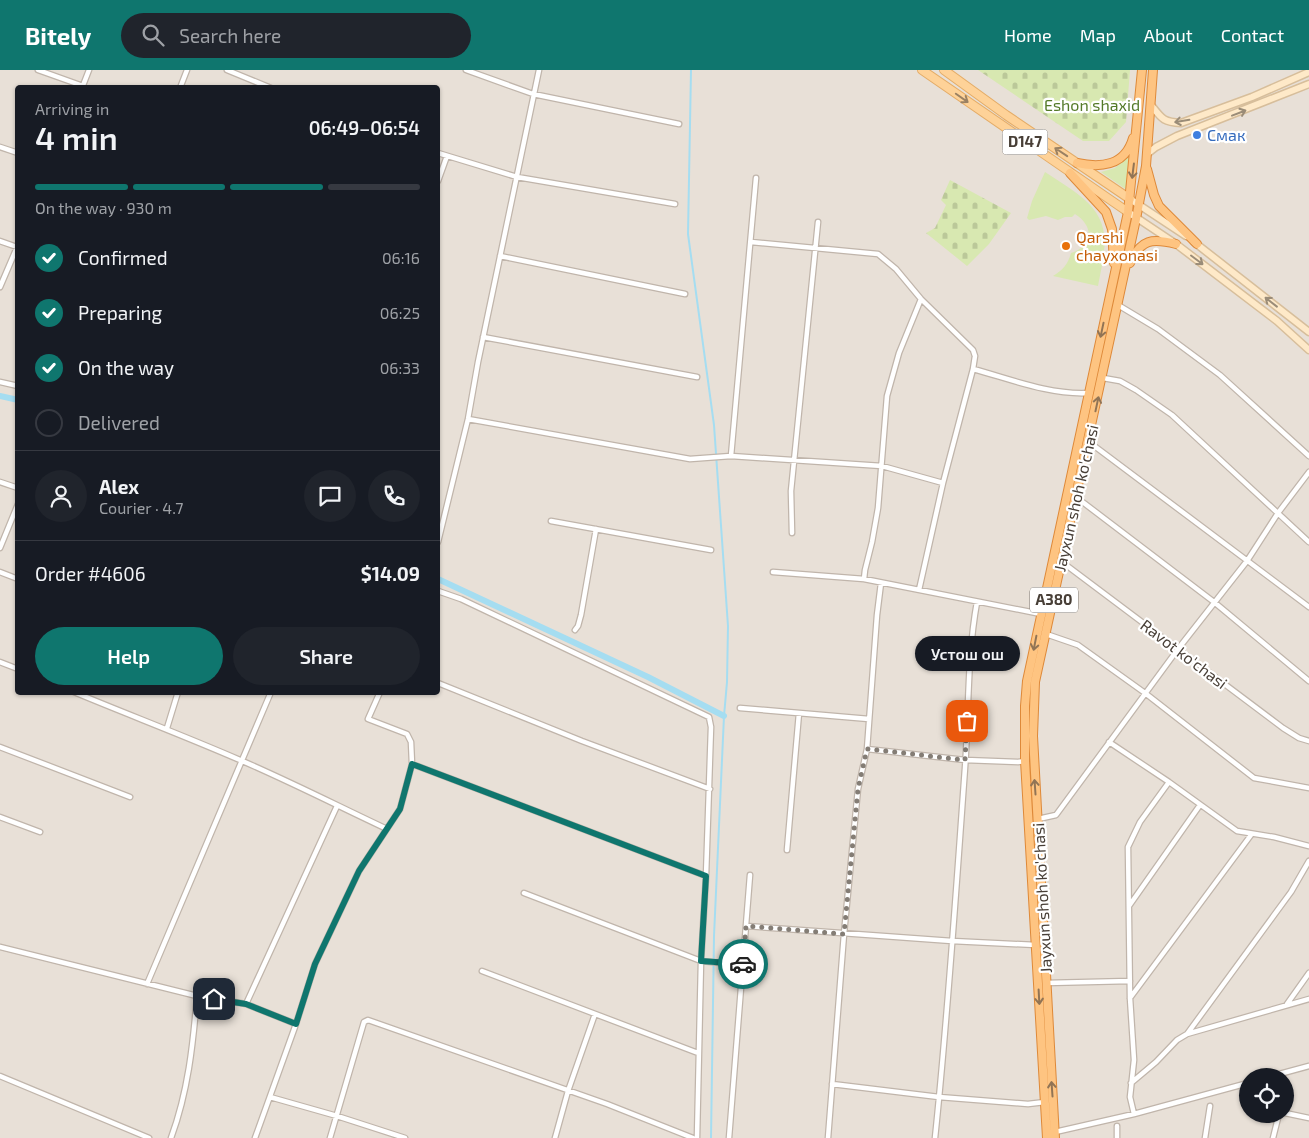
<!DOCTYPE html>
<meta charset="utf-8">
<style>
:root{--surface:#171b24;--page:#20242c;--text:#f1f3f6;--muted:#9ea1a6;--line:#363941;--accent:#0f766e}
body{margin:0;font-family:"Exo 2",sans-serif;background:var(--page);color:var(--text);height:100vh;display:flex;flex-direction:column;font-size:19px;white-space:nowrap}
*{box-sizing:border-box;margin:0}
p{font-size:16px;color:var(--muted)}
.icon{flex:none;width:28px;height:28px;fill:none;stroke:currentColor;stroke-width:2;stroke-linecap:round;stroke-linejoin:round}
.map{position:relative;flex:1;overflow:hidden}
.panel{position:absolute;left:15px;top:15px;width:425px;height:610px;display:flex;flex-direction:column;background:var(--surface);border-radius:5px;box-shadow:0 1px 4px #0004}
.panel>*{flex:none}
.fabs{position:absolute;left:1239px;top:998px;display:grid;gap:10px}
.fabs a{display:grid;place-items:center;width:55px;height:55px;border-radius:50%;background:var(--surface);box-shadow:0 1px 4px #0004;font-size:25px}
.pin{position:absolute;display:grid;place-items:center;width:42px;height:42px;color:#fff;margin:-21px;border-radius:10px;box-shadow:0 2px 8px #0006}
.courier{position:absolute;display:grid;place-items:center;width:50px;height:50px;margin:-25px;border:4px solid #0f766e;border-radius:50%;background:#fff;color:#222;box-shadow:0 1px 6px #0007}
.bubble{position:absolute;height:35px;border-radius:18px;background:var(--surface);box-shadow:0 1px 4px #0004;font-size:16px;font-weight:600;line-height:35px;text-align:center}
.head em{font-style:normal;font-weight:600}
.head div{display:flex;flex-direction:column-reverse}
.head{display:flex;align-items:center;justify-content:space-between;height:85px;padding:0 20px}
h1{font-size:32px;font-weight:600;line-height:38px}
.bar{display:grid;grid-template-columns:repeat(4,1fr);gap:8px 5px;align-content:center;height:60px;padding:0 20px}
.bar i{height:6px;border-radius:4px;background:var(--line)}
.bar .on{background:var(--accent)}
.bar p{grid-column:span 4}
.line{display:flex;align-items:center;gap:12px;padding:0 20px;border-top:1px solid var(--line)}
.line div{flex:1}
.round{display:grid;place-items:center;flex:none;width:52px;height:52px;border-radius:26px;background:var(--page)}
ol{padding:0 20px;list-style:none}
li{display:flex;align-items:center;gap:15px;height:55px}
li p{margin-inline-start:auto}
li .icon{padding:5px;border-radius:50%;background:var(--accent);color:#fff;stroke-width:4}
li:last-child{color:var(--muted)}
li i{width:28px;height:28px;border:2px solid var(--line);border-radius:50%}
.cta{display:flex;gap:10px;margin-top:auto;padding:10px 20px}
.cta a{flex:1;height:58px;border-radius:30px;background:var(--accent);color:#fff;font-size:20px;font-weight:600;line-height:58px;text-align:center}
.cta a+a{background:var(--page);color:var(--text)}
header{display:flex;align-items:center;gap:30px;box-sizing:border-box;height:70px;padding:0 25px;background:var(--accent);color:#fff}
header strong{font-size:24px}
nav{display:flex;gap:28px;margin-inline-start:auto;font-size:18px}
.search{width:350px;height:45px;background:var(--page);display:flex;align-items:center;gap:12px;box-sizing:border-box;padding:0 18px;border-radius:28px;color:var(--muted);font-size:19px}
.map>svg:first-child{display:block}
</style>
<header>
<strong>Bitely</strong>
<div class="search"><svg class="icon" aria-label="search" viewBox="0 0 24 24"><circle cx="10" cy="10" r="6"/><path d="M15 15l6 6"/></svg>Search here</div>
<nav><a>Home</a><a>Map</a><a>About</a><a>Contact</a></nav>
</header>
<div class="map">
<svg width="1309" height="1068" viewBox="0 0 1309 1068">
<defs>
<pattern id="cemetery-stones" width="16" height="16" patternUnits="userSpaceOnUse" patternTransform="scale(1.25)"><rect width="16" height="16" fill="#d8e8b1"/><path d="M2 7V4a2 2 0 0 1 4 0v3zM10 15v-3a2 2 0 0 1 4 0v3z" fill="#bbc899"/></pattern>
</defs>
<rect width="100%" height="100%" fill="#f4efe9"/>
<!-- residential -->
<path fill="#e8e0d7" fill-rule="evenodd" d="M0 0H1309V1068H0ZM18 18H438V622H18ZM1248 1006H1285V1044H1248Z"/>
<!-- grass -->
<path fill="#d8e8b1" d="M1131 84 1127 120 1101 102 1115 98Z
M1045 102C1076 123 1110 138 1104 181 1103 193 1100 205 1098 216L1053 206C1063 200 1068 194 1071 183 1094 176 1094 156 1075 144L1072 147H1065L1058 150 1046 146 1029 150 1027 148 1032 131Z"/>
<!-- cemetery -->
<path fill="url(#cemetery-stones)" d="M978 0H1130L1126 52 1109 71H1083Z
M950 110 1011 143 989 174 967 196 926 163 935 158 946 135 941 130Z"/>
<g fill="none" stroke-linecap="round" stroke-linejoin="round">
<!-- stream -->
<path stroke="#a5ddf1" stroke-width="2" d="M691 0 688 164 714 355 728 556 727 612 724 646 714 866 711 1068"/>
<!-- canal -->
<path stroke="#a5ddf1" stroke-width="6" d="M0 326 18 330
M438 509 648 607 724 646"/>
<defs>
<path id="minor" d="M38 0 83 16
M227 0 271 18
M466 0 533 24 679 54
M82 18 89 0
M180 18 187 0
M0 77 18 83
M438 83 517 107 675 134
M438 111 447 86
M0 171 17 177
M751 172 878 184 896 199 921 229 973 280 975 286 973 299 943 413 919 520
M500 186 685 224
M0 217 18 175
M1118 235 1158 259 1220 305 1309 386
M483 267 697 307
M973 299C1010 309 1050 325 1088 323
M1103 308 1120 311 1136 320 1172 345 1309 472
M0 312 18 316
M468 349 690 389 731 386 882 396 943 413
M1089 372 1309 537
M731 386 756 108
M0 412 18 418
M1076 427 1214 532 1309 611
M551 451 711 480
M792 463 791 421 818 152
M438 472 468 349 478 292 539 0
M0 478 18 434
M1062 492 1283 658 1299 668 1309 671
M0 502 18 509
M773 502 864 509 1041 544
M864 509 865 500 872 472 878 438 887 326 899 283 921 229
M438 521 461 529 709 647 711 657 706 806 701 891 697 1068
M575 560 578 556 581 545 596 459
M1046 564 1078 575 1145 623 1254 708 1309 718
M0 592 18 599
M438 613 582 671 710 719
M74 622C129 645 185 666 240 690 289 711 338 736 387 759
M740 638 869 649
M167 658 178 622
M1109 672 1169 712 1237 761 1274 767 1309 776
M0 677 130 727
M867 679 965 690 1018 692 1025 691
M412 694 706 806
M0 747 40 762
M1038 749 1056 745 1178 579 1247 491 1278 443 1309 402
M787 780 799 643
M524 823 701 891 743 895
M1129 836 1200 735
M746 856 952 871 1036 875
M0 877 197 926 246 934 296 954
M482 901 698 983
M1046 913 1130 911
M147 914 271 622
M1130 928 1251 765
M246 934 337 736
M1287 934 1309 903
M1187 964 1309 929
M0 1006 149 1068
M1272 1006 1309 996
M1131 1013 1156 992 1177 970 1187 964 1291 822 1309 791
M832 1014 939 1027 1028 1034 1045 1032
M270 1027 337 1046 405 1068
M1285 1043 1309 1048
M1134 1044 1130 1027 1134 990 1130 928 1128 777 1140 752 1169 712
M1055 1062 1134 1044 1248 1013
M171 1068C188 1022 193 975 197 926
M255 1068 296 954 315 894 359 801 400 739 412 694 411 672 407 664 368 649 380 622
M330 1068 364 952 368 950 607 1034 693 1068
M555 1068 568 1021 595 944
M729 1068 750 805
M828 1068 844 864 858 719 867 679 877 545 881 513
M935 1068C948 945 956 821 965 698 969 642 967 587 977 532
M1117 1068V1056
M1205 1068 1210 1036
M1273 1068 1279 1044"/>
<path id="secondary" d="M1151 35C1162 49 1163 52 1181 53L1252 27 1309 2
M1147 84 1156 77 1177 66 1309 14
M1130 129 1186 166
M1128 142 1176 174 1277 251 1309 280
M1194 172 1309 262"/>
<path id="primary" d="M922 0 1128 142
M944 0 1006 45 1130 129"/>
<path id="trunk" d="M1077 93C1101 98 1125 96 1133 68
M1147 99 1154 125 1159 136 1197 174
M1070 103 1106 142 1112 159 1114 193
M1130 193C1141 169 1152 168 1176 174
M1047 1068 1025 691V636L1027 611 1128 142 1142 0
M1055 1068 1033 666 1035 612 1136 149 1146 96 1153 0"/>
</defs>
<!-- minor casing -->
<use href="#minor" stroke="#c0b5ab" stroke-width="7"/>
<!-- secondary casing -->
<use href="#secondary" stroke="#d7be9b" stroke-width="9"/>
<!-- primary casing -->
<use href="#primary" stroke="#e4ac67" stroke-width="10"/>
<!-- trunk casing -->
<use href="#trunk" stroke="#de8939" stroke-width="10"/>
<!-- minor -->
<use href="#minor" stroke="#fff" stroke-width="4.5"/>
<!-- secondary -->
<use href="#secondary" stroke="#fee9c8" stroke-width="6"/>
<!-- primary -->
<use href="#primary" stroke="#fed298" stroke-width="8"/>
<!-- trunk -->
<use href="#trunk" stroke="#fec481" stroke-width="8"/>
</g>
<!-- one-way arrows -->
<defs><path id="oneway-shaft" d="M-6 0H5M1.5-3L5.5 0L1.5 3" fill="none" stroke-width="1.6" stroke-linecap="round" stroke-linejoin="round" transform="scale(1.25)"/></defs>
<g stroke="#9a8163">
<use href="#oneway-shaft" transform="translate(962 28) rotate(35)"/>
<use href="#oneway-shaft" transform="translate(1061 82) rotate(-146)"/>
</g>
<g stroke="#9a8c78">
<use href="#oneway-shaft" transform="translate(1239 43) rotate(-21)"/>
<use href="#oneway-shaft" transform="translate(1182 51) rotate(171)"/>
<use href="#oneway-shaft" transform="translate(1197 190) rotate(37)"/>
<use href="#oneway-shaft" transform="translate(1271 232) rotate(-142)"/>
</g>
<g stroke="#917455">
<use href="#oneway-shaft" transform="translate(1133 101) rotate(97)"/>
<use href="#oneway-shaft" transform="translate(1102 260) rotate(102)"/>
<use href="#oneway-shaft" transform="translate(1097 334) rotate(-78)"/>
<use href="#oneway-shaft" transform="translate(1035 573) rotate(101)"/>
<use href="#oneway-shaft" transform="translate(1035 717) rotate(-94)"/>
<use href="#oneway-shaft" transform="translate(1039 927) rotate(87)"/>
<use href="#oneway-shaft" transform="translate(1052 1019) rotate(-94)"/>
</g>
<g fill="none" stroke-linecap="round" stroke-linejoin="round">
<!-- done -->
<path stroke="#847d75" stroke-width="5" stroke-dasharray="0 9" d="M743 894 746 856 844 864 858 719 867 679 965 690 967 651"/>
<!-- route -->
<path stroke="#0f766e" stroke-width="6" d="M214 929 246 934 296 954 315 894 359 801 400 739 412 694 706 806 701 891 743 894"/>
</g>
<!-- markers -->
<circle fill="#3f7fe0" stroke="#fff" stroke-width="2" cx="1197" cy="65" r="5"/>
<circle fill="#e8710a" stroke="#fff" stroke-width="2" cx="1066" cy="176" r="5"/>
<g text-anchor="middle" stroke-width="4.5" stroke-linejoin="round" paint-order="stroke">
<!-- shield labels -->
<g fill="#fff" stroke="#7f7973" stroke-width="1">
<rect x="1002.5" y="59.5" width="45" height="25" rx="4"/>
<rect x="1030" y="517.5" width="48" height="25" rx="4"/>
</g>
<g font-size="15" font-weight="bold" fill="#483f37">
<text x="1025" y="77">D147</text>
<text x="1054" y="535">A380</text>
</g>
<!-- park labels -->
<g font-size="16" fill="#547a29" stroke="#fff">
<text x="1092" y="41">Eshon shaxid</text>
</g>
<!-- shop labels -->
<g font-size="16" fill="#366cbe" stroke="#fff" text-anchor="start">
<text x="1207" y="71">Смак</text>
</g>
<!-- food labels -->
<g font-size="16" fill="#c56008" stroke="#fff" text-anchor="start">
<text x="1076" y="173">Qarshi<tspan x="1076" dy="18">chayxonasi</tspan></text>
</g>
<!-- street labels -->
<g font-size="16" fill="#483f37" stroke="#fff">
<text transform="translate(1076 428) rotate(-77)" y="6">Jayxun shoh ko'chasi</text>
<text transform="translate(1184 584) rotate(37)" y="6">Ravot ko'chasi</text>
<text transform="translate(1042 828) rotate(-93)" y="6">Jayxun shoh ko'chasi</text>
</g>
</g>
</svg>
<div class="fabs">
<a><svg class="icon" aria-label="locate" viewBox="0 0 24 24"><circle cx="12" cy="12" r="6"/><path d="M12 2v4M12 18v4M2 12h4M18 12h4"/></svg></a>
</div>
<div class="pin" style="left:967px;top:651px;background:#ea580c"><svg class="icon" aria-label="bag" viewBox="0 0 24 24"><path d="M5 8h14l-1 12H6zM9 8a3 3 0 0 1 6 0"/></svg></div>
<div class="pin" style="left:214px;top:929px;background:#1f2937"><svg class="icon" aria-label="home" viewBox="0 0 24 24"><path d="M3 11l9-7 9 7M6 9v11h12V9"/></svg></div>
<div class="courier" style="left:743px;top:894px"><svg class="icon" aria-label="car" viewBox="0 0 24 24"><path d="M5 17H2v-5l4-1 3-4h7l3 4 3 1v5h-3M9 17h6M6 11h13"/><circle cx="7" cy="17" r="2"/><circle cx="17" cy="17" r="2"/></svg></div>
<div class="bubble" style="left:915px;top:566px;width:105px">Устош ош</div>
<section class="panel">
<div class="head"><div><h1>4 min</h1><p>Arriving in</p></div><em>06:49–06:54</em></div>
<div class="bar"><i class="on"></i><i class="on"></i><i class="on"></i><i></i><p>On the way · 930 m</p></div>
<ol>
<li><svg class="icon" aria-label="check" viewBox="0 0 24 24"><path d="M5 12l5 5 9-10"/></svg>Confirmed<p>06:16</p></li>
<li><svg class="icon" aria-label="check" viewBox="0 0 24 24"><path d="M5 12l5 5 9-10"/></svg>Preparing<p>06:25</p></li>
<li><svg class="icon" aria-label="check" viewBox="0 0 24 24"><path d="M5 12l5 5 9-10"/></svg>On the way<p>06:33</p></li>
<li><i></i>Delivered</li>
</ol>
<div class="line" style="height:90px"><a class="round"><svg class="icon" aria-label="person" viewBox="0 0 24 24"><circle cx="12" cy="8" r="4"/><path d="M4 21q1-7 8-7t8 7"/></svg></a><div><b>Alex</b><p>Courier · 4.7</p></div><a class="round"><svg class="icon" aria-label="chat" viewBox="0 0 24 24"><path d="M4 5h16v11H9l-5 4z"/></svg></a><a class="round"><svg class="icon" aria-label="phone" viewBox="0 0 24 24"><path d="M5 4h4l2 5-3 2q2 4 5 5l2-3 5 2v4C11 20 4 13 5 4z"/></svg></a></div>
<div class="line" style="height:65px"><div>Order #4606</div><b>$14.09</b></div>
<div class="cta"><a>Help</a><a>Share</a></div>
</section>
</div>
